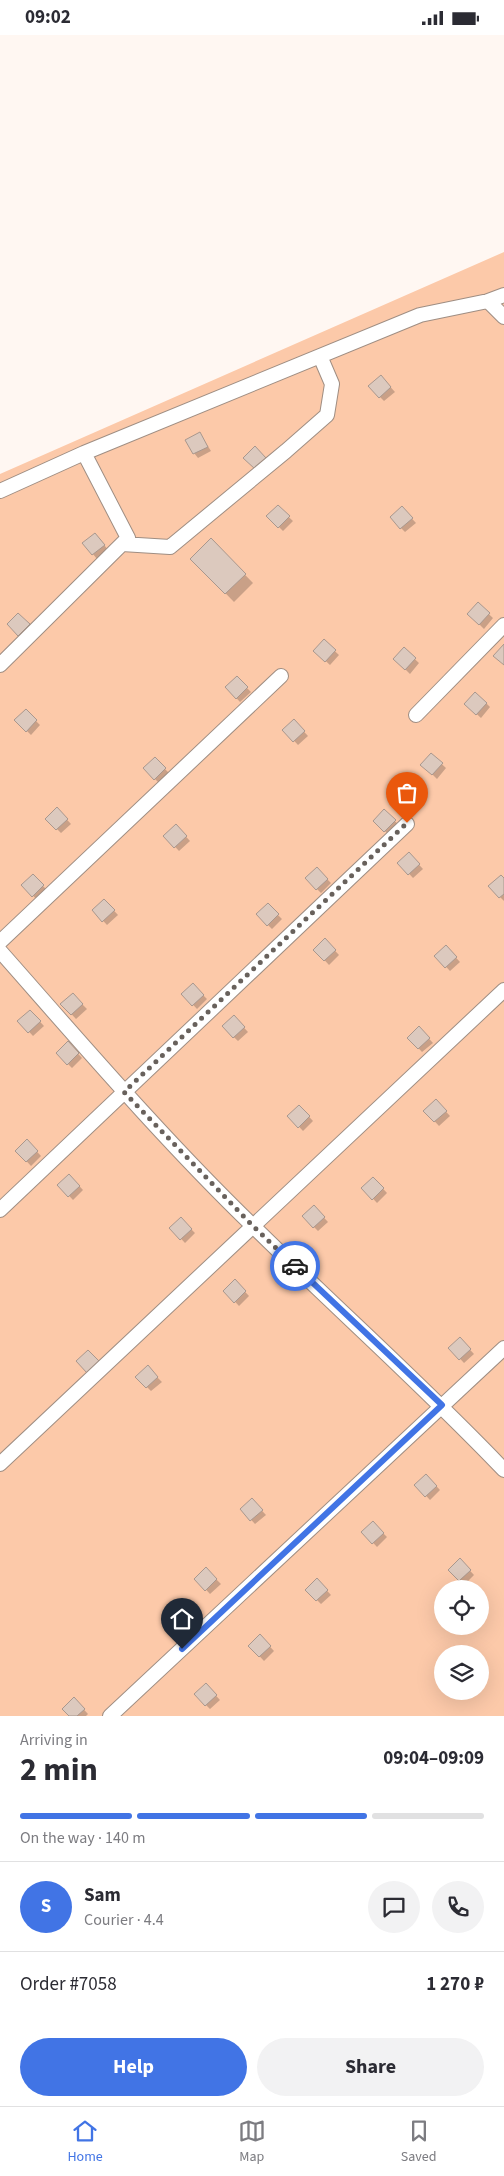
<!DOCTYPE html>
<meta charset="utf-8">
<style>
:root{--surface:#fff;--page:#f2f2f3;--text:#2b2b33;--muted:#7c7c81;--line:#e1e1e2;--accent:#4174e5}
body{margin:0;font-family:"Source Sans 3",sans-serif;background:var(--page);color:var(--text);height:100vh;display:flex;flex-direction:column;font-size:19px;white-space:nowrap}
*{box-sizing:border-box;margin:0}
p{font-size:16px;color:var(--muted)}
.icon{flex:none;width:28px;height:28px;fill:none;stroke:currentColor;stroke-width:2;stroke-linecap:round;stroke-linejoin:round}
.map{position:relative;height:1681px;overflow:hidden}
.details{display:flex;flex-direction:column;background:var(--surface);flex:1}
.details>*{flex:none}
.buttons{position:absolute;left:434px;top:1545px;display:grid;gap:10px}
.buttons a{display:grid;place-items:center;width:55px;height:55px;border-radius:50%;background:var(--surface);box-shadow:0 5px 20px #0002;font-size:25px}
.pin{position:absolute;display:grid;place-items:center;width:42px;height:42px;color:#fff;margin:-51px -21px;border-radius:50% 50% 50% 0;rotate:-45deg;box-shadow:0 0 5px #0007}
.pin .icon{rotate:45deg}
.courier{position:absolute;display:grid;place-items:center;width:50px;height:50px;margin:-25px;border:4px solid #4174e5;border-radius:50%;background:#fff;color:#222;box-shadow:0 1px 6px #0007}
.head em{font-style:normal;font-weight:700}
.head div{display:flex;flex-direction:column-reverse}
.head{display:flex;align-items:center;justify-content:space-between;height:85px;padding:0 20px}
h1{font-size:32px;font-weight:700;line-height:38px}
.bar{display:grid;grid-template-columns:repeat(4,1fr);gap:8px 5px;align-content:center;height:60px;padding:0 20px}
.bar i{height:6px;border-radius:4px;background:var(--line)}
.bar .on{background:var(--accent)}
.bar p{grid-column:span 4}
.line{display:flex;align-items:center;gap:12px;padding:0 20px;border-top:1px solid var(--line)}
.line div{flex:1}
.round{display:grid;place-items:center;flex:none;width:52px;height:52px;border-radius:26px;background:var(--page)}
.primary-button{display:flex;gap:10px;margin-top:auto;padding:10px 20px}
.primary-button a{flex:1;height:58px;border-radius:30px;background:var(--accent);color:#fff;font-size:20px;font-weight:700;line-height:58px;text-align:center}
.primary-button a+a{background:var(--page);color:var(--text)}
.status{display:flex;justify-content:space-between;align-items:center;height:35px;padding:0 25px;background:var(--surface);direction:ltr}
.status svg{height:14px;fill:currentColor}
.menu{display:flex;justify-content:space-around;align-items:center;height:70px;border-top:1px solid var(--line);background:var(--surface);font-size:14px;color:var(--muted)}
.menu a{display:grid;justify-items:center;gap:2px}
.menu .on{color:var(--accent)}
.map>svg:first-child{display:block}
</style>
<div class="status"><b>09:02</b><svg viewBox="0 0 49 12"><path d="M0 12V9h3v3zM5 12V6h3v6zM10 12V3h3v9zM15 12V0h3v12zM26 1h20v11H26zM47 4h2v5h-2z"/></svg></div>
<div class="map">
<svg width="504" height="1681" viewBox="0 0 504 1681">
<rect width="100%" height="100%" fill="#fff7f2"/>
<!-- green -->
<path fill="#fcc9a9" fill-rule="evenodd" d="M504 217V1681H0V439ZM442 1554H480V1591H442ZM442 1619H480V1656H442Z"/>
<!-- shadow -->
<path fill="#0003" d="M385 346 395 357 384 366 380 362Z
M200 399 211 416 198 423 194 418Z
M278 472 293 486 283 496 268 481Z
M402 473 416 488 405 497 401 493Z
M99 503 108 515 97 524 84 508Z
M211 505 253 548 234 567 192 524Z
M478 569 493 583 484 594 469 579Z
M18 580 33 594 23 604 9 589Z
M324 606 339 620 330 630 315 616Z
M404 614 419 628 410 639 395 624Z
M237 643 251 657 240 667 226 652Z
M486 668 490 672 481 683 466 669Z
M26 676 40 690 31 700 16 685Z
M294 686 308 701 298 710 284 695Z
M431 719 446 733 437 744 422 729Z
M155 724 169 738 159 748 144 733Z
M57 774 71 789 61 798 47 784Z
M384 776 399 790 389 800 374 786Z
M176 791 190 806 179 816 165 801Z
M409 819 423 834 413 843 399 828Z
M317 834 331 848 321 858 306 843Z
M33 841 47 855 37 865 23 850Z
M504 845V866L500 862Z
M104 865 118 880 107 890 93 875Z
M268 870 282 884 272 894 257 879Z
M325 905 339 920 329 930 315 915Z
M446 912 460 927 450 936 436 921Z
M193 950 207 964 197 974 183 959Z
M72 959 87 974 76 984 62 969Z
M30 976 44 991 33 1001 19 986Z
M234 982 248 997 238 1006 223 992Z
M419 993 433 1008 422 1017 409 1003Z
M68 1008 82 1023 72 1033 57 1018Z
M436 1066 450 1081 439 1091 425 1076Z
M299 1071 313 1086 303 1096 289 1081Z
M27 1106 41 1121 31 1131 17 1116Z
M69 1140 83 1155 73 1165 59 1150Z
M373 1143 387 1158 377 1168 363 1153Z
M314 1172 328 1187 318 1196 304 1182Z
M181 1184 195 1198 185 1208 171 1193Z
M235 1246 249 1261 239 1271 225 1256Z
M460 1304 474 1319 464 1328 450 1313Z
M147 1332 162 1347 151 1356 137 1342Z
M426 1440 440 1455 430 1465 416 1450Z
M252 1465 266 1480 255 1489 241 1474Z
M373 1488 387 1502 377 1512 363 1497Z
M460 1525 474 1540 464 1550 450 1535Z
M206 1534 221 1549 210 1559 196 1544Z
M317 1545 331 1560 321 1569 307 1555Z
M260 1601 274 1616 264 1626 250 1611Z
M206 1650 220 1665 210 1674 196 1660Z
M74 1664 88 1679 86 1681H70Z"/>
<!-- building -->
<path fill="#dcc9be" stroke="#a9978d" d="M381 340 391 352 379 363 368 351Z
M200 397 208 412 193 419 185 405Z
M255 411 266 423 255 434 243 423Z
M278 470 290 481 278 493 266 481Z
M402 471 413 483 400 494 390 482Z
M95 498 105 510 92 520 82 508Z
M211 503 246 539 225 559 190 524Z
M478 567 490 578 479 590 467 579Z
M18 578 30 589 18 601 7 589Z
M324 604 336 615 325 627 313 616Z
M504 609V630L493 621Z
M404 612 416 623 405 635 393 624Z
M237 641 248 652 236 664 225 652Z
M475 657 487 668 476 680 464 669Z
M26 674 37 685 26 697 14 685Z
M294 684 305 696 293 707 282 695Z
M431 718 443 728 432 740 420 730Z
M155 722 166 733 154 745 143 733Z
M57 772 68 784 56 795 45 784Z
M384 774 396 785 384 797 373 786Z
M176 789 187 801 174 813 163 801Z
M409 817 420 829 408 840 397 828Z
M317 832 328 844 316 855 305 843Z
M33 839 44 850 32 862 21 850Z
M501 840 504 843V859L499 863 488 851Z
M104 864 115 875 102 887 92 875Z
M268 868 279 879 267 891 256 879Z
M325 903 336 915 324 926 313 915Z
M446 910 457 922 445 933 434 921Z
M193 948 204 960 192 971 181 959Z
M73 958 83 969 71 980 60 969Z
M30 975 41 986 28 998 17 986Z
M234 980 245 992 233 1003 222 991Z
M419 991 430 1003 418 1014 407 1003Z
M68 1006 79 1018 67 1030 56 1018Z
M436 1064 447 1076 434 1087 423 1076Z
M299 1070 310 1081 298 1093 287 1081Z
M27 1104 38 1116 26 1127 15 1116Z
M69 1139 80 1151 68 1162 57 1150Z
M373 1142 384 1153 372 1165 361 1153Z
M314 1170 325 1182 313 1193 302 1181Z
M181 1182 192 1194 180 1205 169 1193Z
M235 1244 246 1256 234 1268 223 1256Z
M460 1302 471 1314 459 1325 448 1313Z
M88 1315 99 1326 87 1338 76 1326Z
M148 1330 158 1342 146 1353 135 1342Z
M426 1439 437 1451 425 1462 414 1450Z
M252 1463 263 1475 250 1486 240 1474Z
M373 1486 384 1498 372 1509 361 1497Z
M460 1523 471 1535 459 1546 448 1535Z
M206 1532 217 1544 205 1556 194 1544Z
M317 1543 328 1555 316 1566 305 1555Z
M260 1599 271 1611 259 1622 248 1611Z
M206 1648 217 1660 205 1671 194 1659Z
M74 1662 85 1674 77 1681H69L62 1674Z"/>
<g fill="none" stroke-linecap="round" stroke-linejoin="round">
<defs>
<path id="lane" d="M488 266 504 282
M0 456 84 418 420 280 488 266 504 260
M122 509 170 512 286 416 327 380 332 349 320 321
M0 630 128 503 84 418
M416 680 504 590
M0 907 281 641
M0 916C83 1010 164 1105 254 1192 337 1274 424 1351 504 1435
M0 1175 407 789
M0 1429 504 955
M110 1681 504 1313"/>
</defs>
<!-- lane casing -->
<use href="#lane" stroke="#9f8e83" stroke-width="16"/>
<!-- lane -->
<use href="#lane" stroke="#fff" stroke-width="14"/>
</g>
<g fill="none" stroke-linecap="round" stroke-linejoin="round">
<!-- done -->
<path stroke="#68615c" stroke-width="5" stroke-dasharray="0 9" d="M295 1231 253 1191 124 1057 407 788"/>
<!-- route -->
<path stroke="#4174e5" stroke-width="6" d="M182 1614 442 1370 295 1231"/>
</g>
</svg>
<div class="buttons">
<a><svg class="icon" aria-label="locate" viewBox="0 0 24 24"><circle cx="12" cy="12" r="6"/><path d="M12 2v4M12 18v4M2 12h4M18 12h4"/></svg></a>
<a><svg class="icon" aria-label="layers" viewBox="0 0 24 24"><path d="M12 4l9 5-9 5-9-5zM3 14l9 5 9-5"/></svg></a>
</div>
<div class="pin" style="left:407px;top:788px;background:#ea580c"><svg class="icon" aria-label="bag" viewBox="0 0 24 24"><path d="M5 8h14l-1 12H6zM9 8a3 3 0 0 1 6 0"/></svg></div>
<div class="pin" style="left:182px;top:1614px;background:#1f2937"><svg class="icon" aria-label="home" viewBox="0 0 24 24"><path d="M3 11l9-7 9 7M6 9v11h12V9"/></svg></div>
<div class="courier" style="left:295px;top:1231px"><svg class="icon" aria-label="car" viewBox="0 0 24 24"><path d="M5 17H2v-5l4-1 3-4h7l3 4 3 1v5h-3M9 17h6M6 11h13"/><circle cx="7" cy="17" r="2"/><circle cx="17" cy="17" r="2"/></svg></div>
</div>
<section class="details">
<div class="head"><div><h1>2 min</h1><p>Arriving in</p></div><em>09:04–09:09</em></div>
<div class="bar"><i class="on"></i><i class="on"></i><i class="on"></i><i></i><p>On the way · 140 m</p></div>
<div class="line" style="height:90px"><b class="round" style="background:var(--accent);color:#fff">S</b><div><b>Sam</b><p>Courier · 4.4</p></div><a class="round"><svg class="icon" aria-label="chat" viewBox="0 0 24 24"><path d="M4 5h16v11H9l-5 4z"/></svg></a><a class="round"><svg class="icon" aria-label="phone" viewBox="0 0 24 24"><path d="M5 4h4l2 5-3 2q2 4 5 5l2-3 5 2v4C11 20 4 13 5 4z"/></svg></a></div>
<div class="line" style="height:65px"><div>Order #7058</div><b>1 270 ₽</b></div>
<div class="primary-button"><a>Help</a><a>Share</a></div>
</section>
<nav class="menu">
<a class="on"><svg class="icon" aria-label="home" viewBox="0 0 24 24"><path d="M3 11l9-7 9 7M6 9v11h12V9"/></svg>Home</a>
<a><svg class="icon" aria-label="map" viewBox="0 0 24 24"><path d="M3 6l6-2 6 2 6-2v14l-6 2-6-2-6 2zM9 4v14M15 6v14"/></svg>Map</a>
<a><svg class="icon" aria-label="saved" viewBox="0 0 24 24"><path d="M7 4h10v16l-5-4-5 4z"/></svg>Saved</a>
</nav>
